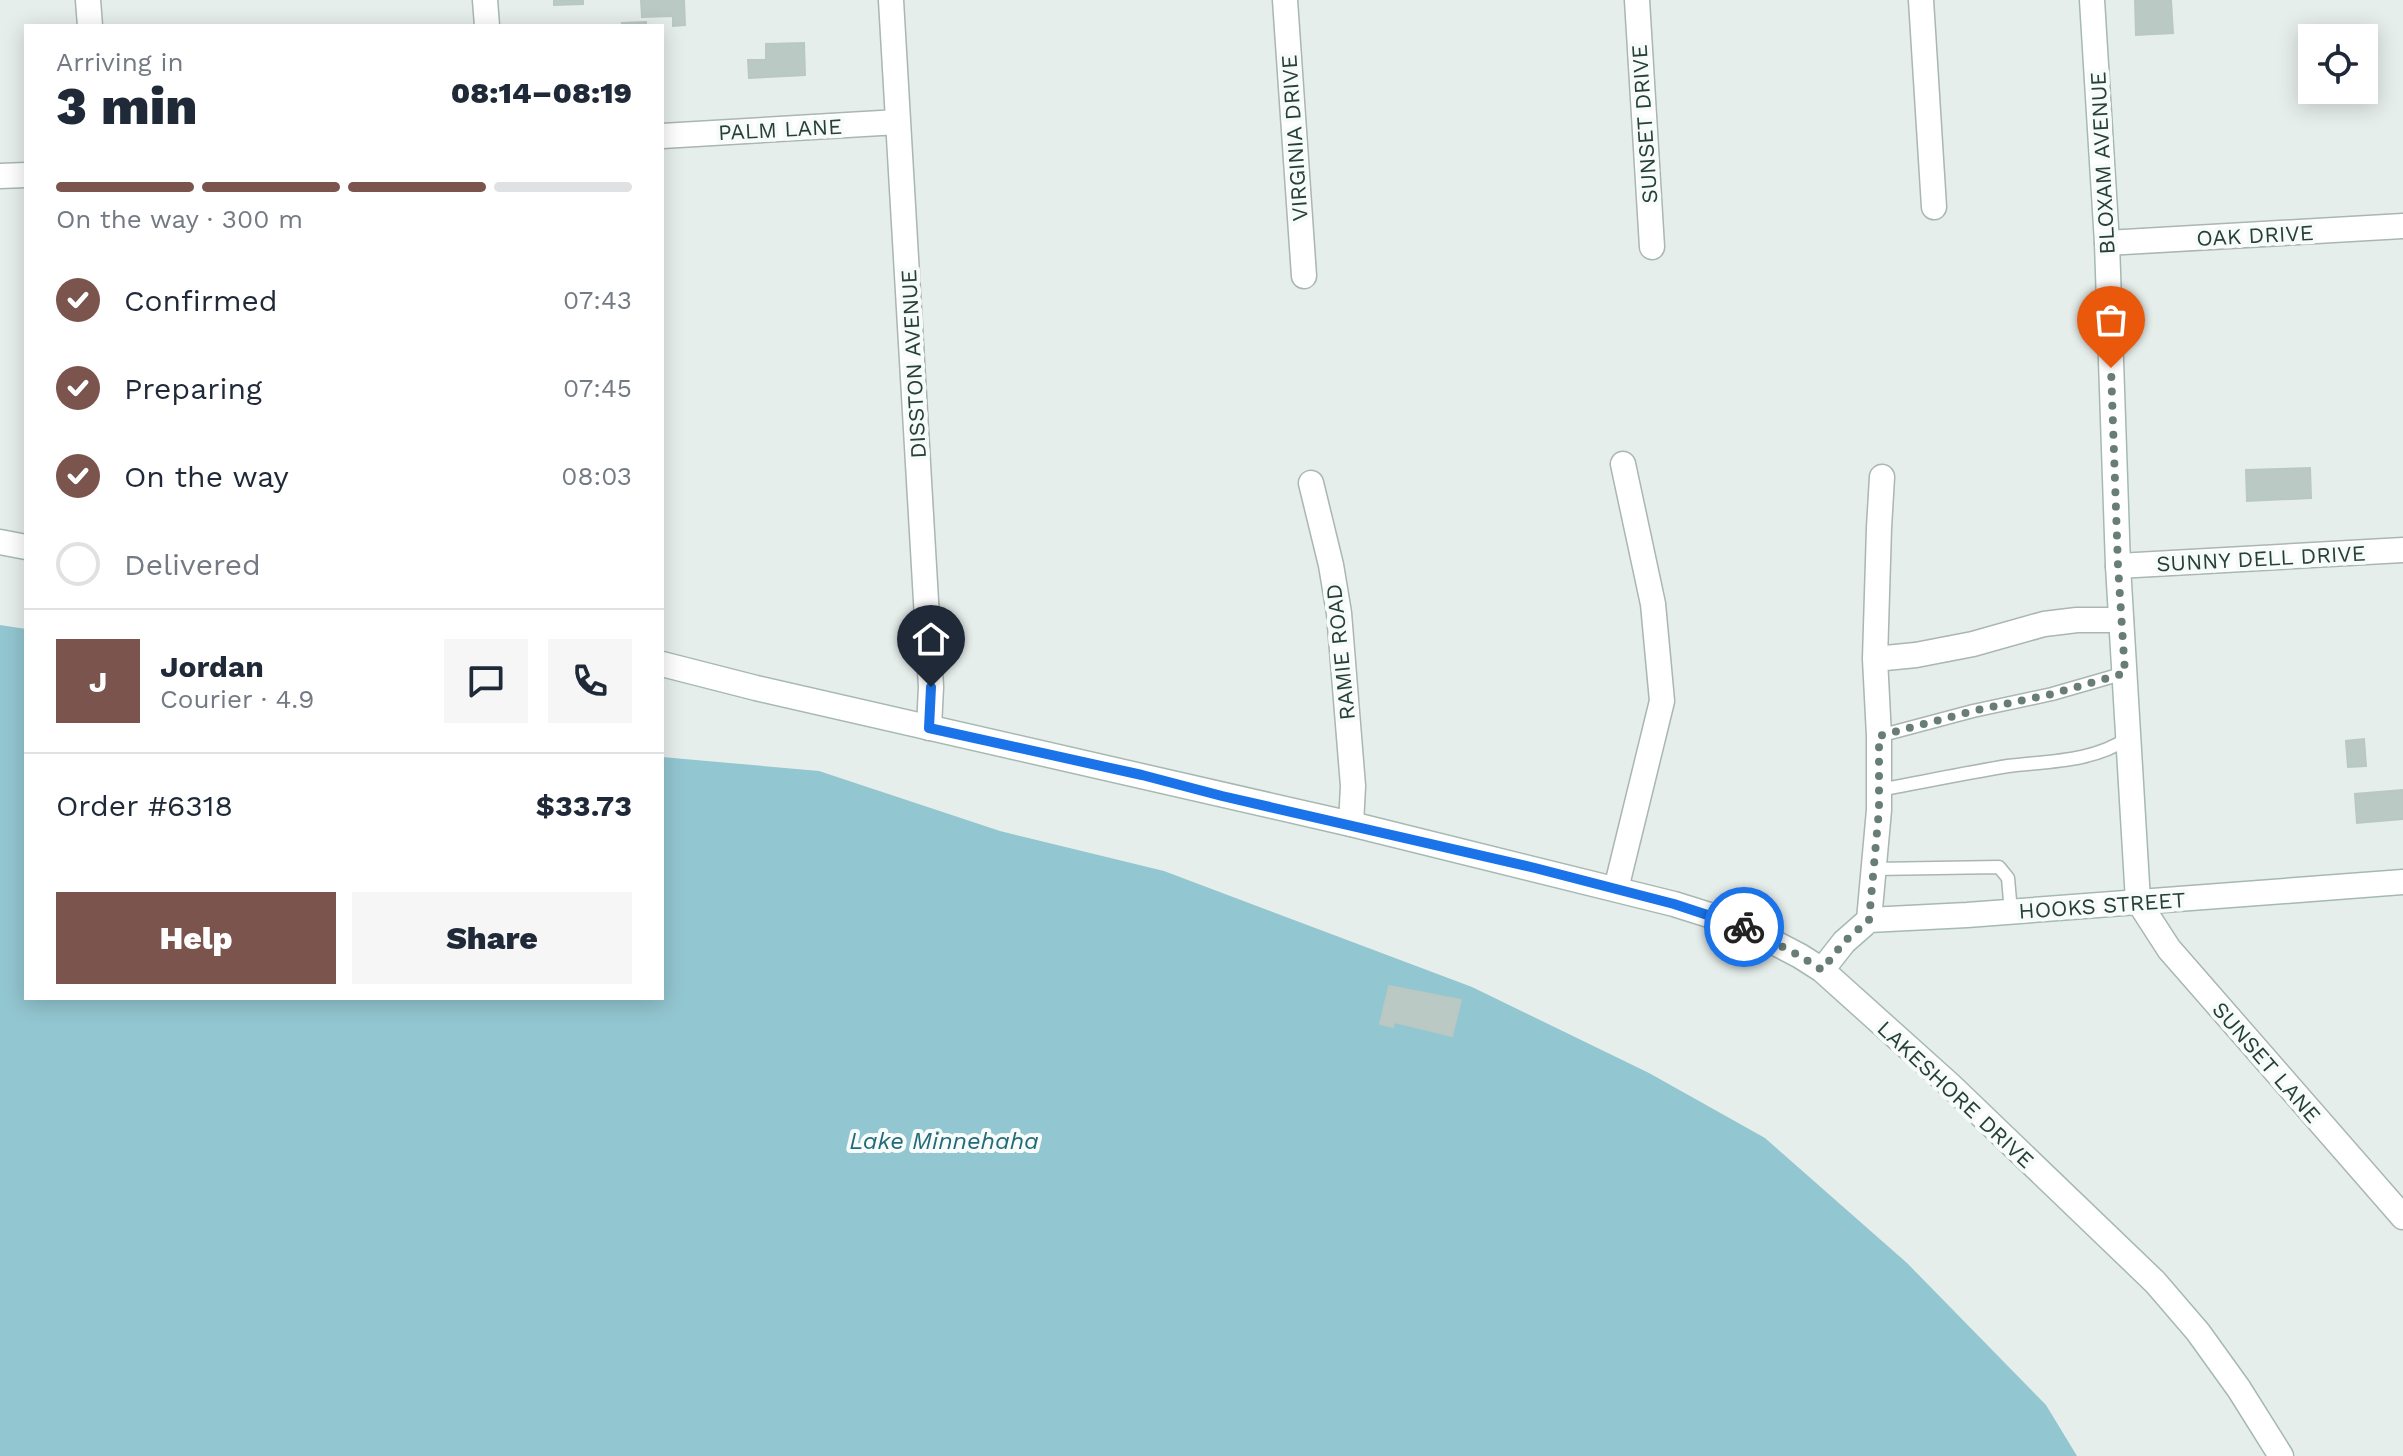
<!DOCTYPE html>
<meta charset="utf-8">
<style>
:root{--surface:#fff;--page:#f6f6f7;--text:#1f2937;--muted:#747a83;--line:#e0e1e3;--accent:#7b544d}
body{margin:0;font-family:"Work Sans",sans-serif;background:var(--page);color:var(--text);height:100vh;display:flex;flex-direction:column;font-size:30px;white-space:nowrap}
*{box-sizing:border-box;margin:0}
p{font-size:26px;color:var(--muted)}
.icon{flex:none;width:44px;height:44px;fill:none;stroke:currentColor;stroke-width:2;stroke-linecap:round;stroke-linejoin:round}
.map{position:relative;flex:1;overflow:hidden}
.panel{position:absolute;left:24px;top:24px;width:640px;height:976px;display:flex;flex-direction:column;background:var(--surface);border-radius:0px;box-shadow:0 4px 20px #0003}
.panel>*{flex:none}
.fabs{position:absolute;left:2298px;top:24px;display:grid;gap:16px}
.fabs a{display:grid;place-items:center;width:80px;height:80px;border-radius:0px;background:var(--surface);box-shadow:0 4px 20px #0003;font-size:40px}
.pin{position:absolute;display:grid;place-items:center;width:68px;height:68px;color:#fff;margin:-82px -34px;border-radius:50% 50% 50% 0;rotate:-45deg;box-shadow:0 0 8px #0007}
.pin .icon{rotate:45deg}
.courier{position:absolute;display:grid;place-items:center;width:80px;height:80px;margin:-40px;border:6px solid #1a73e8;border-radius:50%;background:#fff;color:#222;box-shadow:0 2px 10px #0007}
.headline em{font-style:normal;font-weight:800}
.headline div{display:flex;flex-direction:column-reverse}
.headline{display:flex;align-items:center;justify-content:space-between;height:136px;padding:0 32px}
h1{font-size:52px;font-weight:800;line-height:60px}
.bar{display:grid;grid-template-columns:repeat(4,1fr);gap:12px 8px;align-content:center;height:96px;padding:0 32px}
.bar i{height:10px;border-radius:6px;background:var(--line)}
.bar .active{background:var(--accent)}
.bar p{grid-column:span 4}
.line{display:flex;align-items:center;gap:20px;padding:0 32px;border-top:2px solid var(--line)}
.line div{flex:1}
.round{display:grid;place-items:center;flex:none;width:84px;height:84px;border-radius:0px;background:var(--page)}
ol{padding:0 32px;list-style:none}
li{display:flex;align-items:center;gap:24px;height:88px}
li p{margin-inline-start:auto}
li .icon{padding:8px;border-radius:50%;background:var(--accent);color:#fff;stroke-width:4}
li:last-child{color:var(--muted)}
li i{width:44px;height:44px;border:4px solid var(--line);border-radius:50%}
.button{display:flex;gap:16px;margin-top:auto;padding:16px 32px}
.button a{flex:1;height:92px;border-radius:0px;background:var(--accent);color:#fff;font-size:32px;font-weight:800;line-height:92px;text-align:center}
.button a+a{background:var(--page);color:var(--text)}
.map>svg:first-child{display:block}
</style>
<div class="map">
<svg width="2403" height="1456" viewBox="0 0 2403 1456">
<rect width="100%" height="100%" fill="#e6eeeb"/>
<!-- water -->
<path fill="#92c6d0" d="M0 625 26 629V998H662V757L819 771 1000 831 1164 871 1472 987 1649 1073 1765 1138 1907 1263 2046 1405 2077 1456H0Z"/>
<!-- building -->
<path fill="#bbc9c4" stroke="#b9c8c2" stroke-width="2" d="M554 0H583V4L554 5Z
M641 0H684L685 25 673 26V16L642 17Z
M2135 0H2171L2173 33 2136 35Z
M646 22V26H622V23Z
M804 43 805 75 749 78 748 60H766V44Z
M2310 468 2311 498 2247 501 2246 470Z
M2364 739 2366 766 2348 767 2346 741Z
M2403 790V819L2357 823 2355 794Z
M1389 986 1461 1000 1452 1036 1394 1022 1393 1027 1380 1024Z"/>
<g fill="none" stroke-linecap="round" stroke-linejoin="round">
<defs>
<path id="lane" d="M1879 736 1973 711 2052 694 2125 673
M1879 790C1922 782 1965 773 2008 766 2049 761 2093 762 2128 738
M1874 869 1999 867 2008 878 2011 912"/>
<path id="street" d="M88 0 90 26
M485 0 487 26
M891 0 931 687 929 728
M1285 0 1304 276
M1637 0 1652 247
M1921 0 1934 207
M662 136 898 122
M0 176 26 175
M2107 243 2403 226
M1311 483 1331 565 1339 613 1353 786 1351 824
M2118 566 2403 550
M1875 659 1916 655 1973 644 2044 624 2077 620H2121
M1616 889 1662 701 1653 604 1623 464
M2138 901 2169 949 2403 1217
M1869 920 1879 810V736L1875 659 1879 528 1882 477"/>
<path id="secondary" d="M2092 0 2107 243 2118 566 2138 901
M0 542 26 547
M662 664 756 688 1351 824 1674 904 1741 925 1800 956 1822 970 1950 1085 2155 1282 2198 1332 2239 1389 2281 1456
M1822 970 1844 942 1869 920 1967 915 2403 882"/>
</defs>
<!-- lane casing -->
<use href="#lane" stroke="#a9b6b2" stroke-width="15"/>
<!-- street casing -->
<use href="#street" stroke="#a9b6b2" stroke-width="27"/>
<!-- secondary casing -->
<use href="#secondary" stroke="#a5b9b2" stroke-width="27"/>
<!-- lane -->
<use href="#lane" stroke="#fff" stroke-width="12"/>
<!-- street -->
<use href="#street" stroke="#fff" stroke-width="24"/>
<!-- secondary -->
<use href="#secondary" stroke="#fff" stroke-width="24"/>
</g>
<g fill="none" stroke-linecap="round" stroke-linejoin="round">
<!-- done -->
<path stroke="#697d77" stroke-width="8" stroke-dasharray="0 14.4" d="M1744 927 1800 956 1822 970 1844 942 1869 920 1879 810V736L1973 711 2052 694 2125 673 2118 566 2111 368"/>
<!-- route -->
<path stroke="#1a73e8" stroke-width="10" d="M931 687 929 728 1142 775 1222 796 1535 868 1674 904 1744 927"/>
</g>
<g text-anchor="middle" stroke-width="8" stroke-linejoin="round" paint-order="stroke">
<!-- street labels -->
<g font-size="22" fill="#264039" stroke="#f7fbf9">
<text transform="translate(1644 124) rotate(-94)" y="8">SUNSET DRIVE</text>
<text transform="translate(780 129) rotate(-3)" y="8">PALM LANE</text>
<text transform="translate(1294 138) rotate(-94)" y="8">VIRGINIA DRIVE</text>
<text transform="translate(2102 163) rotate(-93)" y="8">BLOXAM AVENUE</text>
<text transform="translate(2255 235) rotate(-3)" y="8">OAK DRIVE</text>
<text transform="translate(913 364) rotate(-93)" y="8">DISSTON AVENUE</text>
<text transform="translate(2261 558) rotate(-3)" y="8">SUNNY DELL DRIVE</text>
<text transform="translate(1340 652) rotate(-96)" y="8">RAMIE ROAD</text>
<text transform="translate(2102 905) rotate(-4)" y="8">HOOKS STREET</text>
<text transform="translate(2267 1062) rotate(49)" y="8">SUNSET LANE</text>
<text transform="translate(1956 1094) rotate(43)" y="8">LAKESHORE DRIVE</text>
</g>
<!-- water labels -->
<g font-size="24" font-style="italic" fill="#226a7a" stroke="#f7fbf9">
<text x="944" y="1149">Lake Minnehaha</text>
</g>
</g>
</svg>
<div class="fabs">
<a><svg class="icon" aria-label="locate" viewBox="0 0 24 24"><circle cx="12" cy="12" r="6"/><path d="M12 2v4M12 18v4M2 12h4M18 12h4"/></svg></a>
</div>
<div class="pin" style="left:2111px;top:368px;background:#ea580c"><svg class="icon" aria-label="bag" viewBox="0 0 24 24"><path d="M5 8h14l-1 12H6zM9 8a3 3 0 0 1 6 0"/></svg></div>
<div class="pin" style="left:931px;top:687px;background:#1f2937"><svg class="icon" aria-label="home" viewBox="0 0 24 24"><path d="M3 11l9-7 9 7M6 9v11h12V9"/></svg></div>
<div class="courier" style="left:1744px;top:927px"><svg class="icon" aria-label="bike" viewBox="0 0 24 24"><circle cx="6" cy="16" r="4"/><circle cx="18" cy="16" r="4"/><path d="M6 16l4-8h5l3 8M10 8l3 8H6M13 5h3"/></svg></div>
<section class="panel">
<div class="headline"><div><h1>3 min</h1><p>Arriving in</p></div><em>08:14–08:19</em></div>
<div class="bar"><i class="active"></i><i class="active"></i><i class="active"></i><i></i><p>On the way · 300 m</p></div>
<ol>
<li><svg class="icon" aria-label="check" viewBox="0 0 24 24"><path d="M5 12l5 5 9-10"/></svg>Confirmed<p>07:43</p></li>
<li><svg class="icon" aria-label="check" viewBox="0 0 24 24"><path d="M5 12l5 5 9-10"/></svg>Preparing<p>07:45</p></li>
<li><svg class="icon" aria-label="check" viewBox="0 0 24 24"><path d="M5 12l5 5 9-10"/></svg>On the way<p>08:03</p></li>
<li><i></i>Delivered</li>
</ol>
<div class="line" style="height:144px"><b class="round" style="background:var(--accent);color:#fff">J</b><div><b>Jordan</b><p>Courier · 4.9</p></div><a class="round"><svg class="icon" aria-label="chat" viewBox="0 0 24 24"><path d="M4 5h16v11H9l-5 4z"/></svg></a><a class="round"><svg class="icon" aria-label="phone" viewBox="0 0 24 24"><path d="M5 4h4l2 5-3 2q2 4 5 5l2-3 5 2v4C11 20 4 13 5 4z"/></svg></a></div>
<div class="line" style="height:104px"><div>Order #6318</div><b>$33.73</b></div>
<div class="button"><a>Help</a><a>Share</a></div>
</section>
</div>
